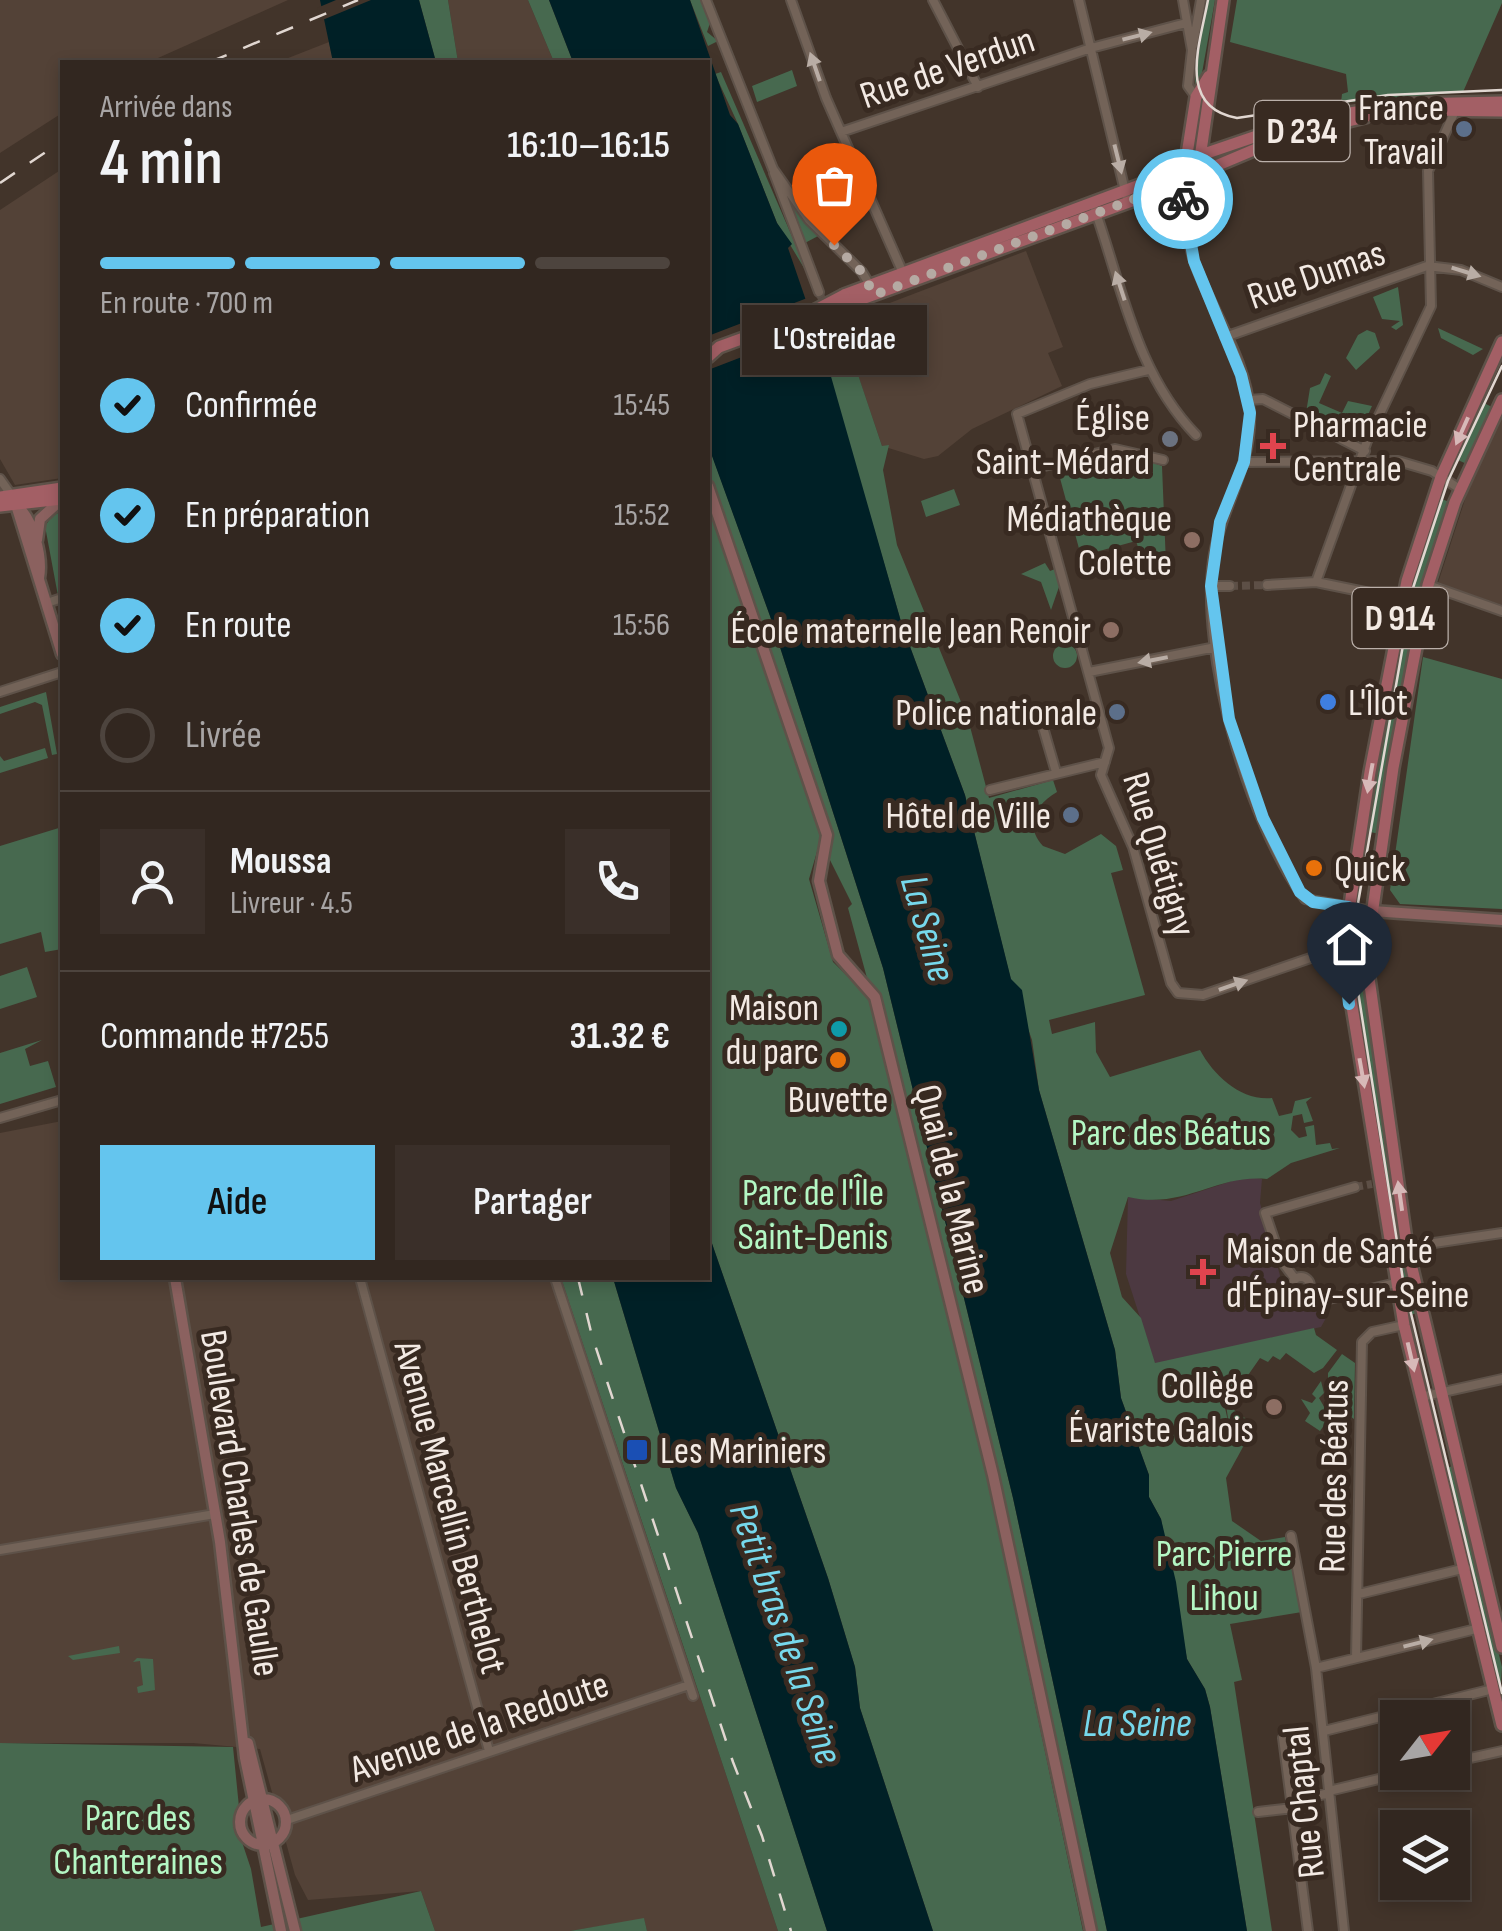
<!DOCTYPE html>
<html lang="fr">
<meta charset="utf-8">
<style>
:root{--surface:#322720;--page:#3a2f29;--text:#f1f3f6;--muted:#a8a5a5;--line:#4d443e;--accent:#64c5ee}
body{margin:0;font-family:"Sofia Sans Condensed",sans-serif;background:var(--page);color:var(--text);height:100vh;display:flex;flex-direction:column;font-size:38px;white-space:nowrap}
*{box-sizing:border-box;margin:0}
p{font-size:32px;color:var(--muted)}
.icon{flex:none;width:55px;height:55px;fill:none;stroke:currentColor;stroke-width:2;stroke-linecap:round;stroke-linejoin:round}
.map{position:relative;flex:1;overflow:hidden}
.details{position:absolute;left:60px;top:60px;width:650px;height:1220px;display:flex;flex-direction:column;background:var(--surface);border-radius:0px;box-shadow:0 5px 15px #0003,0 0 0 2px var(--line)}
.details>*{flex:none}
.needle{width:65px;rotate:59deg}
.tools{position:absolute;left:1380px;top:1700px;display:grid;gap:20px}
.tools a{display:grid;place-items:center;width:90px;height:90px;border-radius:0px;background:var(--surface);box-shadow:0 5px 15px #0003,0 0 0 2px var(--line);font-size:50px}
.pin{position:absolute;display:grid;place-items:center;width:85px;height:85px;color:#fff;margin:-102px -42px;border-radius:50% 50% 50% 0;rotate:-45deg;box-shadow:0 0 10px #0007}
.pin .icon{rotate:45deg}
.courier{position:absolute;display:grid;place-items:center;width:100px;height:100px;margin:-50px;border:8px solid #64c5ee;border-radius:50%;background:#fff;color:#222;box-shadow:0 2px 12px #0007}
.bubble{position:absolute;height:70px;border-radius:0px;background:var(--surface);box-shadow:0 5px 15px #0003,0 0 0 2px var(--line);font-size:32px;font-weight:600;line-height:70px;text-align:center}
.summary em{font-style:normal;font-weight:600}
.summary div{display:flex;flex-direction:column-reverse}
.summary{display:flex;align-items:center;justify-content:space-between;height:170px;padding:0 40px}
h1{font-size:65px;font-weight:600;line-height:75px}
.bar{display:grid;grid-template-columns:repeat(4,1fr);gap:15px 10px;align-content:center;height:120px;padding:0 40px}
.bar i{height:12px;border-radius:8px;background:var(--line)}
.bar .selected{background:var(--accent)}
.bar p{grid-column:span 4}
.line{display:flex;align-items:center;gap:25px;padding:0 40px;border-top:2px solid var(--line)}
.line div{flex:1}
.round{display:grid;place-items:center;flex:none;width:105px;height:105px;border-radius:0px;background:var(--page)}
ol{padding:0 40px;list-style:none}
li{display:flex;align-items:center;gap:30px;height:110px}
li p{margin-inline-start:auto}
li .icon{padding:10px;border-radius:50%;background:var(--accent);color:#111;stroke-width:4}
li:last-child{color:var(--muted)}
li i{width:55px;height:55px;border:5px solid var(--line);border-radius:50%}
.button{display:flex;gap:20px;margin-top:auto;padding:20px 40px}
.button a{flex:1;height:115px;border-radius:0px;background:var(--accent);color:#111;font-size:40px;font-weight:600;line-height:115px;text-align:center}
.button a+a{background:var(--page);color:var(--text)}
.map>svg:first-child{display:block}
</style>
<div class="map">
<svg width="1502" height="1931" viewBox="0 0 1502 1931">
<rect width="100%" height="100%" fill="#42342a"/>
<!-- industrial -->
<path fill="#534237" d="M0 0H288L149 62H62V113L0 153Z
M448 0H528L554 62H458Z
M329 42 333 62H278Z
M62 169V478L15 485 0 459V210Z
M1026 251 1063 347 1048 353 1062 386 972 429 938 456 924 459 882 446 840 322Z
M1502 416V605L1438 583 1471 481Z
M62 1121V1278H561L778 1931H647L644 1919 570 1931H435L421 1891 308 1900 295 1875 260 1749 193 1743H0V1133Z"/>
<!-- medical -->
<path fill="#4c3941" d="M1247 1176 1262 1179 1260 1203 1286 1297 1297 1305 1317 1300 1326 1318 1321 1327 1155 1364 1126 1274 1128 1197 1171 1201Z"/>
<!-- green -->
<path fill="#47694f" d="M419 0H448L458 62H436Z
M528 0H549L573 62H554Z
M690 0H705L712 17 707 32 718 41 708 46Z
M1206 0H1215L1202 73 1194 89Z
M1237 0H1502V3L1463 92 1341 103 1342 94 1348 92 1346 74 1230 42Z
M792 70 797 86 757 102 752 86Z
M721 72 810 278 777 223 738 124 715 74Z
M784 192 820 235 803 244Z
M1398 287 1403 325 1396 330 1391 327 1400 321 1382 319 1373 297Z
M840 321 882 446 889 445 883 470 897 545 968 719 989 798 1053 780 1057 792C1035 805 1024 825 1043 846L1065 854 1101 834 1116 846 1123 870 1111 873 1145 995 1049 1020 1052 1034 1095 1022 1096 1052 1110 1077 1200 1050C1214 1076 1241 1101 1272 1098L1279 1116 1292 1113 1295 1101 1312 1097 1306 1102 1313 1121 1304 1123 1302 1114 1293 1116 1291 1130 1299 1138 1307 1136 1305 1127 1314 1125 1316 1145 1330 1143 1332 1149 1340 1148 1291 1163 1267 1179C1215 1174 1185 1210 1128 1197L1110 1253 1122 1297 1141 1318 1155 1363 1314 1328 1316 1335 1337 1350 1323 1368 1314 1373 1286 1353 1280 1360 1273 1356 1268 1362 1260 1358 1237 1391 1238 1397 1232 1399 1227 1377 1219 1376 1226 1379 1230 1401 1224 1403 1229 1426 1226 1404 1239 1400 1234 1410 1249 1421V1436L1226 1478 1232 1521 1261 1541 1285 1537 1302 1612 1230 1624 1242 1680 1234 1682 1272 1931H1247L1210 1707 1205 1689 1187 1659 1161 1519 1149 1497V1475L1121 1398 1115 1350 1039 1090 1032 1040 1011 980 965 795 902 625 816 330Z
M1438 328 1483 349 1473 355 1441 338Z
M1367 330 1375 333 1380 348 1356 370 1346 358 1358 335Z
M1325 373 1331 376 1319 403 1342 413 1348 401 1372 406 1358 437 1306 413 1310 388 1320 384Z
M1480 401 1494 408 1467 464 1453 458Z
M708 444 770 616 883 968 1013 1498 1107 1931H1095L879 997 867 978 848 908 852 904 828 856 832 834 708 478Z
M1122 451 1162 466 1166 564 1145 569 1136 541 1081 556 1057 467Z
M954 489 960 505 926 517 921 501Z
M1438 498 1450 502 1421 594 1409 589Z
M708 500 821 838 809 879 833 962 869 997 985 1468 1083 1931H933L860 1708 855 1667 828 1578 708 1232Z
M62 511V611L61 612 45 526 52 516Z
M1045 563 1050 571 1055 569 1060 584 1051 610 1041 582 1021 574Z
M1408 595 1420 599 1380 834 1365 831Z
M1053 656a12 12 0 1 1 24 0a12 12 0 1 1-24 0Z
M1423 657 1502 679V909L1400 904 1390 890Z
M46 692 57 754 52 755 42 705 35 702 0 714V707Z
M45 748 48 758 0 773V756L4 761Z
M62 827V949L45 952 41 932 0 944V846Z
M27 967 37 997 0 1009V976Z
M1363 970 1405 1250 1421 1312 1406 1316 1349 972Z
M42 1040 25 1049 30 1066 48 1061 56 1087 0 1104V1053Z
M561 1278H613L676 1488 698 1533 827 1931H778Z
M1342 1354 1355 1363 1354 1419 1333 1404 1341 1392 1328 1383V1373Z
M1321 1381 1324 1393 1319 1398 1330 1417 1320 1431 1305 1421 1310 1413 1301 1399 1312 1403 1316 1398 1312 1394Z
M1453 1466 1502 1667 1500 1700 1442 1469Z
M119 1646 120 1653 73 1660 68 1656Z
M137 1658 153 1659 155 1690 138 1693 137 1687 143 1685 140 1661 133 1662Z
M0 1743 233 1747 239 1807 235 1821 251 1869 261 1927 421 1891 435 1931H0Z
M644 1918 647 1931H570Z"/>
<!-- water -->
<path fill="#002026" d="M320 0H419L436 62H333Z
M549 0H690L730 115 738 124 777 223 792 244 788 248 826 359 902 625 965 795 1011 979 1022 990 1039 1090 1115 1350 1121 1398 1149 1475V1497L1161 1519 1176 1582 1187 1659 1205 1689 1210 1707 1247 1931H1107L1013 1498 883 968 770 616 708 445V62H573Z
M708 1232 828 1578 855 1667 860 1708 933 1931H827L698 1533 676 1488 613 1278H708Z"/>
<!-- pier -->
<path fill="#42342a" d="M336 0H371L320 21 317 8Z
M810 297 820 327 708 370V336Z"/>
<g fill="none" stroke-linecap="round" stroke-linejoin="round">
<!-- street-tunnel -->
<path stroke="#5d4f46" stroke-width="8" stroke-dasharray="8 4" stroke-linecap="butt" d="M819 292 831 321
M1230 586 1267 585
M1355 1187 1372 1184"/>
<defs>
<path id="street" d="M706 0 773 169 809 220 862 272 871 287
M791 0 826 98 903 273
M933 0 978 87
M1079 0 1126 195
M1183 0 1192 50 1188 86 1196 97
M1193 45 1201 0
M841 132 1091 48 1186 23
M774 173 819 292
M1181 182C1184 209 1186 239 1195 264 1212 311 1248 363 1250 413 1253 465 1220 509 1213 560 1200 653 1249 823 1305 899L1372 911
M1095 210C1123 290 1136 373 1196 435
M1188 212 1198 173
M1225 337 1427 266 1461 270 1502 287
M1148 370 1090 384 1017 414 1109 748 1101 775 1133 847 1171 983 1178 993 1203 995 1325 953 1345 961 1366 957
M1249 400 1263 399 1365 451
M1244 462 1398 461 1432 471 1460 489
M1032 469 1115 449 1163 460
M0 479 12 496
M1316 582 1367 441 1431 306 1428 171 1455 111
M1267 585 1316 582 1404 600
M1428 585 1502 611
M1211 586H1230
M47 603 62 598
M1089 672 1216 647
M0 692 62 672
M1042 724 1056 772
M990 790 1105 762
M0 1118 62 1100
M1407 1247 1502 1233
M1292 1286a9 9 0 1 1 18 0a9 9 0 1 1-18 0Z
M360 1278 489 1751
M555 1278 693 1696
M1295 1279 1281 1260 1265 1213 1355 1187
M1309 1291 1325 1300 1396 1283
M1421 1397 1502 1379
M1291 1536 1316 1668 1344 1931
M0 1550 215 1514
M1359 1594 1466 1568
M1356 1658 1362 1342 1372 1332 1404 1325
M1316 1668 1480 1628
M1324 1731 1493 1689
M1283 1738 1308 1931
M1452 1762 1502 1751
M1329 1791 1408 1772
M1292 1802 1329 1793
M1258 1812 1293 1808
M287 1820 689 1685"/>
<path id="secondary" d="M708 486 827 835 819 881 838 955 875 997 993 1475 1091 1931
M16 505 62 654
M16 505C33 518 43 557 39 578
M37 540 40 519 62 499
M1372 911 1502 920
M175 1278 220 1542 245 1758 281 1931
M248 1743 295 1931
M240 1822a23 23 0 1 1 46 0a23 23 0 1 1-46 0Z"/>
<path id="primary" d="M1428 110 1502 111
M1200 158 1223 0
M1185 167 1196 97 1209 76
M844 295 1148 182 1201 155 1304 120 1408 104 1502 102
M848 304 1140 198 1287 136 1365 117
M1502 342 1441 477 1407 581 1370 772 1343 951 1404 1325 1502 1725
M708 357 719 347 804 316
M1502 400 1455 502 1428 585 1393 768 1366 957 1407 1247 1502 1647
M0 497 62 488
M0 506 62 499"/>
</defs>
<!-- street casing -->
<use href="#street" stroke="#5e5249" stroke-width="12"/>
<!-- secondary casing -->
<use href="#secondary" stroke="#5e5249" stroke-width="15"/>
<!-- primary casing -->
<use href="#primary" stroke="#5e5249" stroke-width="16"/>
<!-- street -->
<use href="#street" stroke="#736358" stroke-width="8"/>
<!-- secondary -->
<use href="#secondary" stroke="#8b615f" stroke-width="10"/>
<!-- primary -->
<use href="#primary" stroke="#a35f65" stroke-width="11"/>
<!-- tram -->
<path stroke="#e1d7d1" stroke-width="2.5" d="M1208 0C1200 44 1176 107 1237 118L1388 95 1502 90
M1502 366 1448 481 1413 588 1357 909 1353 959 1403 1280 1502 1693"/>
<!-- rail -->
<path stroke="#e1d7d1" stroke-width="2.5" stroke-dasharray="18 18" stroke-linecap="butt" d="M210 62 358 0
M0 183 62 141
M578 1278 592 1336 733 1762 762 1836 791 1931"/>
<defs>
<path id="primary-bridge" d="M804 316 848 304
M804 316 844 295"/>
</defs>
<!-- primary-bridge casing -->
<use href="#primary-bridge" stroke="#5e5249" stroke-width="16" stroke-linecap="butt"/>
<!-- primary-bridge -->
<use href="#primary-bridge" stroke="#a35f65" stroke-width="11"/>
</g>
<!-- one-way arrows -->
<defs><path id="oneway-solid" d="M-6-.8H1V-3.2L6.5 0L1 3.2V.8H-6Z" transform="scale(2.5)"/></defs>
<g fill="#b9ada5">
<use href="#oneway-solid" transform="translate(1137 36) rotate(-14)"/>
<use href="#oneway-solid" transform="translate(815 67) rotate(-109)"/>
<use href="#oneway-solid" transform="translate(1118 159) rotate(76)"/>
<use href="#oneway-solid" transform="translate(1466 272) rotate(17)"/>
<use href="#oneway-solid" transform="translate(1120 286) rotate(-108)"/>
<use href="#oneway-solid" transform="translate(1153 660) rotate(169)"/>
<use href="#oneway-solid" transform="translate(1233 985) rotate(-19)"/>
<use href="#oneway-solid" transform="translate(1418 1643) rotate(-14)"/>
</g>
<g fill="#d7b9b8">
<use href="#oneway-solid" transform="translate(1462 431) rotate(114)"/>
<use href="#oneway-solid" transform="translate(1370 778) rotate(100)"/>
<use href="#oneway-solid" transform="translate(1362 1073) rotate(80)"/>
<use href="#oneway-solid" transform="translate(1400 1196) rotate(-98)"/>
<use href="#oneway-solid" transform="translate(1411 1357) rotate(77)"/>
</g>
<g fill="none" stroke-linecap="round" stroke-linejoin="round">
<!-- done -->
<path stroke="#b5aaa3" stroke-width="10" stroke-dasharray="0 18" d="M834 245 862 272 874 295 1181 182 1183 199"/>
<!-- route -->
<path stroke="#64c5ee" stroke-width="12" d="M1183 199 1194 261 1241 375 1250 413 1244 462 1220 522 1211 586 1229 719 1263 818 1300 892 1313 902 1348 907 1343 951 1349 1004"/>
</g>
<!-- markers -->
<g fill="#5c6f8a" stroke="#382a21" stroke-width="4">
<circle cx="1464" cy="129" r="10"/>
<circle cx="1117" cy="712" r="10"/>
<circle cx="1071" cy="815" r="10"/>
</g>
<circle fill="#6b7280" stroke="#382a21" stroke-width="4" cx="1170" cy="439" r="10"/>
<g fill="#e0444e" stroke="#382a21" stroke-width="4">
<path d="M1268 431h10v10h10v10h-10v10h-10v-10h-10v-10h10z"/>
<path d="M1198 1257h10v10h10v10h-10v10h-10v-10h-10v-10h10z"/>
</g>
<g fill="#8d6e63" stroke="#382a21" stroke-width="4">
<circle cx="1192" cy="540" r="10"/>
<circle cx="1111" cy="630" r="10"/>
<circle cx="1274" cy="1407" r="10"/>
</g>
<circle fill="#3f7fe0" stroke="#382a21" stroke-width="4" cx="1328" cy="702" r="10"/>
<g fill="#e8710a" stroke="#382a21" stroke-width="4">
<circle cx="1314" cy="868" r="10"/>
<circle cx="838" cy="1060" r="10"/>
</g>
<circle fill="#0f9aa8" stroke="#382a21" stroke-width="4" cx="839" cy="1029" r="10"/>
<rect fill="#1a4fb4" stroke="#382a21" stroke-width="4" x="625" y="1438" width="24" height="24" rx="5"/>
<g text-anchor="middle" stroke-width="10" stroke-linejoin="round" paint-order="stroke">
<!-- shield labels -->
<g fill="#382a21" stroke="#bbb0aa" stroke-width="2.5">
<rect x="1254.5" y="101" width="95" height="60" rx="8"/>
<rect x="1352.5" y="588" width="95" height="60" rx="8"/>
</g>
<g font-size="35" font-weight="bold" fill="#f3eae4">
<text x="1302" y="143">D 234</text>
<text x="1400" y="630">D 914</text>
</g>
<!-- street labels -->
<g font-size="38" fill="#f3eae4" stroke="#382a21">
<text transform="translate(947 67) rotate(-19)" y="13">Rue de Verdun</text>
<text transform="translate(1316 274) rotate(-19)" y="13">Rue Dumas</text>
<text transform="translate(1160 854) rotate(73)" y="13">Rue Quétigny</text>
<text transform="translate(953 1189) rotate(76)" y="13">Quai de la Marine</text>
<text transform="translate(1333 1476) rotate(-89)" y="13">Rue des Béatus</text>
<text transform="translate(241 1503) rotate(81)" y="13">Boulevard Charles de Gaulle</text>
<text transform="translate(451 1507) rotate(75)" y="13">Avenue Marcellin Berthelot</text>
<text transform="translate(479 1726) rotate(-19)" y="13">Avenue de la Redoute</text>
<text transform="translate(1303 1802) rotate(-96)" y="13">Rue Chaptal</text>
</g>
<!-- poi labels -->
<g font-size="38" fill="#f3eae4" stroke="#382a21" text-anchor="end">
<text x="1444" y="120">France<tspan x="1444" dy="44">Travail</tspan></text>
<text x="1150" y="430">Église<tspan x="1150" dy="44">Saint-Médard</tspan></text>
<text x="1293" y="437" text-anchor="start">Pharmacie<tspan x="1293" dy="44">Centrale</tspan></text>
<text x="1172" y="531">Médiathèque<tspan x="1172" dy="44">Colette</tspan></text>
<text x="1091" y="643">École maternelle Jean Renoir</text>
<text x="1348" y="715" text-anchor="start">L'Îlot</text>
<text x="1097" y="725">Police nationale</text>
<text x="1051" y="828">Hôtel de Ville</text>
<text x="1334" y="881" text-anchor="start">Quick</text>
<text x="819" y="1020">Maison<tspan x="819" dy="44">du parc</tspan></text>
<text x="838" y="1112" text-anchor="middle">Buvette</text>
<text x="1226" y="1263" text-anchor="start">Maison de Santé<tspan x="1226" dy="44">d'Épinay-sur-Seine</tspan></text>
<text x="1254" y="1398">Collège<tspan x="1254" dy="44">Évariste Galois</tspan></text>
<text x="660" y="1463" text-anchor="start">Les Mariniers</text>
</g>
<!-- park labels -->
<g font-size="38" fill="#b4f7c4" stroke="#382a21">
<text x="1171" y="1145">Parc des Béatus</text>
<text x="813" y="1205">Parc de l'Île<tspan x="813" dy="44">Saint-Denis</tspan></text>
<text x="1224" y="1566">Parc Pierre<tspan x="1224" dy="44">Lihou</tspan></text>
<text x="138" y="1830">Parc des<tspan x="138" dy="44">Chanteraines</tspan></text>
</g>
<!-- water labels -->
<g font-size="40" font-style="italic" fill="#76d8ec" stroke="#382a21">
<text transform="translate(929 928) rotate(74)" y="14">La Seine</text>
<text transform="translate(787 1633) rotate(71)" y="14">Petit bras de la Seine</text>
<text x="1137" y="1736">La Seine</text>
</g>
</g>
</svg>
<div class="tools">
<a><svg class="needle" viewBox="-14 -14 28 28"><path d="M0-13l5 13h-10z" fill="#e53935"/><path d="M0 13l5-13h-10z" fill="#a8a5a5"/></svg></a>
<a><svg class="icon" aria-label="layers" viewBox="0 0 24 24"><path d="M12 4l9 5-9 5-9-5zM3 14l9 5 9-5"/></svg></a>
</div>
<div class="pin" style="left:834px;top:245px;background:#ea580c"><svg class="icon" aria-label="bag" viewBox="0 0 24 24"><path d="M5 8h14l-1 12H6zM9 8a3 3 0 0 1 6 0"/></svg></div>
<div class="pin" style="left:1349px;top:1004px;background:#1f2937"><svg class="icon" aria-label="home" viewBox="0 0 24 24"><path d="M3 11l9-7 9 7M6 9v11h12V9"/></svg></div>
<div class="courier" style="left:1183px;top:199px"><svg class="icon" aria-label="bike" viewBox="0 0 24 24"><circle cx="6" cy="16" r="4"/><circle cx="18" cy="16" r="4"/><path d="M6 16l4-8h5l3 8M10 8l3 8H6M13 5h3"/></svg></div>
<div class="bubble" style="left:742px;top:305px;width:185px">L'Ostreidae</div>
<section class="details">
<div class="summary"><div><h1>4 min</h1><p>Arrivée dans</p></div><em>16:10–16:15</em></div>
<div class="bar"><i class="selected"></i><i class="selected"></i><i class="selected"></i><i></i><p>En route · 700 m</p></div>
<ol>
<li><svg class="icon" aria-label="check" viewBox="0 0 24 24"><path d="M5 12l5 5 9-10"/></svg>Confirmée<p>15:45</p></li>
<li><svg class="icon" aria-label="check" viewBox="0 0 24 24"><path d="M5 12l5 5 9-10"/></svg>En préparation<p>15:52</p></li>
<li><svg class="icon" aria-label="check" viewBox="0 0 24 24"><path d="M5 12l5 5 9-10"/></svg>En route<p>15:56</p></li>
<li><i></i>Livrée</li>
</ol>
<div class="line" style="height:180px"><a class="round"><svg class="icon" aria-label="person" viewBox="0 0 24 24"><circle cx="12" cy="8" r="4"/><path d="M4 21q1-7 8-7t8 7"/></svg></a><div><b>Moussa</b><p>Livreur · 4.5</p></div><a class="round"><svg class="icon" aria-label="phone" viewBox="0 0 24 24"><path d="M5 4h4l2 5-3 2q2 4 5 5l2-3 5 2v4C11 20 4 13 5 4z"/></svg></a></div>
<div class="line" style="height:130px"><div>Commande #7255</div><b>31.32 €</b></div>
<div class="button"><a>Aide</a><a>Partager</a></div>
</section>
</div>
